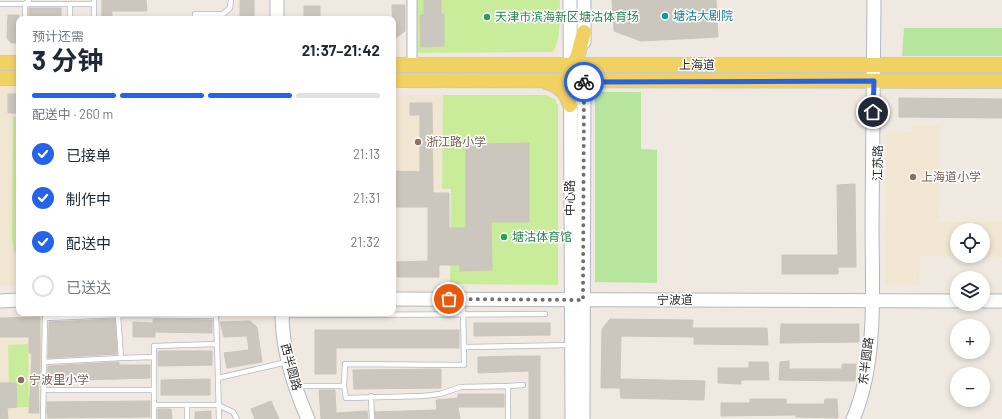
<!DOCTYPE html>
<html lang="zh">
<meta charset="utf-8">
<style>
:root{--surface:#fff;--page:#f2f2f3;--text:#1f2937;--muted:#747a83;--line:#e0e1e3;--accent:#2563eb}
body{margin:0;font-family:Barlow,"Noto Sans SC",sans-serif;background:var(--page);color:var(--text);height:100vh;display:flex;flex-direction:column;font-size:15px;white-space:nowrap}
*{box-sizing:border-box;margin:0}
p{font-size:13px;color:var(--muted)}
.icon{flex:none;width:22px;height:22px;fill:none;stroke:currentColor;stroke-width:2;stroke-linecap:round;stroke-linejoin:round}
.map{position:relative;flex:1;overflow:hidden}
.details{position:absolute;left:16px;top:16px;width:380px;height:300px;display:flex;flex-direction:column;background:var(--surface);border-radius:8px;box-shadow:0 2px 6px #0003}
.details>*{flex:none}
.controls{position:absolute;left:950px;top:223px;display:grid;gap:8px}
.controls a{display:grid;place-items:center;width:40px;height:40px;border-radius:50%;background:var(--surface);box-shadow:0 2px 6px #0003;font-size:20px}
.pin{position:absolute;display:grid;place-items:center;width:34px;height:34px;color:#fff;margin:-17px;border:2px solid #fff;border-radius:50%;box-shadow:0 1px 4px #0007}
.courier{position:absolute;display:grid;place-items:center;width:40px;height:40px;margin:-20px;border:3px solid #2563eb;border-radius:50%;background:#fff;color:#222;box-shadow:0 1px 5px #0007}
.summary em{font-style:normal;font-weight:700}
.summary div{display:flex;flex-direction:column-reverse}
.summary{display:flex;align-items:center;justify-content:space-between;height:68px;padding:0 16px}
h1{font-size:26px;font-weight:700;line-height:30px}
.bar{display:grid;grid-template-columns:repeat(4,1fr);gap:6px 4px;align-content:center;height:48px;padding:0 16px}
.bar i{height:5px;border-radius:3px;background:var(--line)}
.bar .active{background:var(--accent)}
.bar p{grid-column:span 4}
ol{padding:0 16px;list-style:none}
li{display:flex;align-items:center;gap:12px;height:44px}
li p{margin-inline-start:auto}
li .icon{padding:4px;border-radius:50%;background:var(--accent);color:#fff;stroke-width:4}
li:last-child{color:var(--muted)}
li i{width:22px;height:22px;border:2px solid var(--line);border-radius:50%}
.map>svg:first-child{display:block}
</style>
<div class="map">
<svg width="1002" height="419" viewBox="0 0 1002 419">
<rect width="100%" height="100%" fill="#efe9e1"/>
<!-- education -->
<path fill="#f0e6d1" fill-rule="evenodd" d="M0 86H19V286H0Z
M393 95H443L442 189H393Z
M911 126H940L939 222H1002V257L920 256 919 285H885L887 132H911ZM957 230H983V256H957Z
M0 340H42L41 419H0Z"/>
<!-- green -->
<path fill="#b6e59e" d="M904 28H1002V56H902Z
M595 92H641V149L657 150V283L595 282Z"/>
<!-- pitch -->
<path fill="#c9ec9a" d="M414 0H560C559 17 562 36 553 52L414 53Z
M443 95H546L555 99 558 106V285L450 284 451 189H442Z
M13 117H19V259L14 251 12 238Z
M28 344 29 407H17L16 383H9L8 345Z"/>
<!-- building -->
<path fill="#cbc7bf" stroke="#cbc5ba" d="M102 0H146L147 11H112V18H102Z
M240 0H254V19H240Z
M424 0H441V14H444V46L421 47 420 15H424Z
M612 0H716L718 37 641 41 614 31Z
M392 5H405V31L393 40Z
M304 6H320V19H304Z
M29 8H61V19H29Z
M8 15H19V43H11L7 38Z
M8 94H19V113H8Z
M899 98 1002 99V118L899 117Z
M410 103H432L433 193H449V228H466V144L529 143V222H491L492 270 460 271V265H439V277H397V262L428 261V207H393V171L420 172V115H410Z
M855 184 856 267H838V274H782V255H838L837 185Z
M40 317V382H38L39 413H29L32 354 29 353V337H0V318Z
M115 319 117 354 48 358 49 322Z
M153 319 212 320V333L155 332V337H133V322L153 323Z
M610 319 693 320 692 328H767L768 345 694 344V337L621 336 620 379 705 381 704 400 621 398 620 388H601L602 329Z
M250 321 257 327 262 362 227 368 224 353 249 350 247 336 224 337 220 322Z
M474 323H550V335L474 336Z
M781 324H859V342L780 343Z
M315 330H459V348H336V374H315Z
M158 351H212V365L158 366Z
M520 356H540V419H529V371L478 373V357Z
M789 361V369H842V364H856L855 381 779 380 780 362Z
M119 362V365H150V378L48 381V366Z
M749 362H768L769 380H741V384L718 383V368H749Z
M441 369V388L354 389 353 370Z
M210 379V395H161V380Z
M0 383H16L17 407 7 408 8 419H0Z
M319 390H335L336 413 367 411 368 419H321Z
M458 394H504V407H458L460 419H376L375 412 437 410 436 400 458 398Z
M750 399H786V404H824L825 399H837L838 418 796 417V415L721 416V403H750Z
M150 401V417L48 418 47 413V402Z
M271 401 279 419H255L251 409Z
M158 409H171L172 419H158Z
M211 411V419H195V412Z"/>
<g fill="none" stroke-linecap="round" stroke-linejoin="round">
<defs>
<path id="lane" d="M94 0V19
M0 4H94
M25 19V4L29 0
M70 19V4
M195 19V14H223L230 8 231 0
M216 314 217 344
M284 315 545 314
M464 347 570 345
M154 357V346L217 344 218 378
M44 362 121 358
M296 386H344L346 398 423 396 440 394 461 387 508 386
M344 386 345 364 464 365 463 301
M44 390H154
M371 396 372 419
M154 405H218L233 412 237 419
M43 419 45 318 118 315V313
M154 419V357L121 358 118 315 216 316
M187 419V405
M219 419 218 378 287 362
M508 419V386L523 385"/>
<path id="street" d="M412 65V0"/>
<path id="secondary" d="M277 0V19
M570 0 572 419
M584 42V0
M393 299 957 301
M0 301 19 300
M983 301H1002
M282 313C282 350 293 385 308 419
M583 419 584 70
M853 419C878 362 872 286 872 224 873 150 874 75 874 0"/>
<path id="primary" d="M0 63H19
M393 65H1002
M568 70 577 58 584 32
M0 78H19
M393 80 1002 81
M546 82C560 86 566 92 570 105"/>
</defs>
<!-- lane casing -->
<use href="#lane" stroke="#b4b7c1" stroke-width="6"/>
<!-- street casing -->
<use href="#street" stroke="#b4b7c1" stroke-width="11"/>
<!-- secondary casing -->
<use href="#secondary" stroke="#b4b7c1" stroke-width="15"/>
<!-- primary casing -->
<use href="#primary" stroke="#c9c9c9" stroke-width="16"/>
<!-- lane -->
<use href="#lane" stroke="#fff" stroke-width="4.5"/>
<!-- street -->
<use href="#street" stroke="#fff" stroke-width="9"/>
<!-- secondary -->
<use href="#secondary" stroke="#fff" stroke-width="13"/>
<!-- primary -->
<use href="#primary" stroke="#f2d163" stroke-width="14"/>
</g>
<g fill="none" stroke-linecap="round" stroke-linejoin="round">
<!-- done -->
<path stroke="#726f6d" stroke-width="4" stroke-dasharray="0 7.2" d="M449 299 583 300 584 82"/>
<!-- route -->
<path stroke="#2563eb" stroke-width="5" d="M584 82 874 81 873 112"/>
</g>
<!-- markers -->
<circle fill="#0f9aa8" stroke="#fff" stroke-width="1.5" cx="665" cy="16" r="4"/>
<g fill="#2e9e5b" stroke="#fff" stroke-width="1.5">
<circle cx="487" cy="17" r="4"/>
<circle cx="504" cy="237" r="4"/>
</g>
<g fill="#8d6e63" stroke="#fff" stroke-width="1.5">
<circle cx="418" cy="142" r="4"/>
<circle cx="913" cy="177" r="4"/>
<circle cx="21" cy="380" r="4"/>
</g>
<g text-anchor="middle" stroke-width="3" stroke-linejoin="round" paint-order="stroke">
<!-- culture labels -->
<g font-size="12" fill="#0d838f" stroke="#fff" text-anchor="start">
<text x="673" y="20">塘沽大剧院</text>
</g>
<!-- leisure labels -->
<g font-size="12" fill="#27864d" stroke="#fff" text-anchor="start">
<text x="495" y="21">天津市滨海新区塘沽体育场</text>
<text x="512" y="241">塘沽体育馆</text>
</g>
<!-- street labels -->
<g font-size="12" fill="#2e2e2e" stroke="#fff">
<text x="697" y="69">上海道</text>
<text transform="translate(878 163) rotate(-89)" y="4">江苏路</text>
<text transform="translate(570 198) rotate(-90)" y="4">中心路</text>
<text x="675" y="304">宁波道</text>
<text transform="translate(866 361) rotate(-83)" y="4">东半圆路</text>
<text transform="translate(291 367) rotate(75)" y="4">西半圆路</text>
</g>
<!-- education labels -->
<g font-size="12" fill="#785e54" stroke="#fff" text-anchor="start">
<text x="426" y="146">浙江路小学</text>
<text x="921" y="181">上海道小学</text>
<text x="29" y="384">宁波里小学</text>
</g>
</g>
</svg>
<div class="controls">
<a><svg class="icon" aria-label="locate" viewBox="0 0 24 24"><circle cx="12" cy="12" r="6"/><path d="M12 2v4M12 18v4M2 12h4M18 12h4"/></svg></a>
<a><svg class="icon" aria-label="layers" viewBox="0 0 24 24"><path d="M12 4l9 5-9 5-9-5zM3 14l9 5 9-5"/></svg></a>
<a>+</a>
<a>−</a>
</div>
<div class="pin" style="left:449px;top:299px;background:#ea580c"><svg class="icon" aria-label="bag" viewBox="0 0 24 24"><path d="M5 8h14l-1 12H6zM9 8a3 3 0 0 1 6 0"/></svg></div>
<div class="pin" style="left:873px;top:112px;background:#1f2937"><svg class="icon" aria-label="home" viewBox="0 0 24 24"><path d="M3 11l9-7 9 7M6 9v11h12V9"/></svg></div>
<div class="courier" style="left:584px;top:82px"><svg class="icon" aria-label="bike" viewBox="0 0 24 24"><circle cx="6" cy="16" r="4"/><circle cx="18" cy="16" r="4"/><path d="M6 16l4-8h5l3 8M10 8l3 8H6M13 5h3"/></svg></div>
<section class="details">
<div class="summary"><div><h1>3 分钟</h1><p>预计还需</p></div><em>21:37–21:42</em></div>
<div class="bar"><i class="active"></i><i class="active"></i><i class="active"></i><i></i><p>配送中 · 260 m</p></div>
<ol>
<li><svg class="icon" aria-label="check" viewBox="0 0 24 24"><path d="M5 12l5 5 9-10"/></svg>已接单<p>21:13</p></li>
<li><svg class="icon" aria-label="check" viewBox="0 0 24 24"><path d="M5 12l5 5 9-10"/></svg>制作中<p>21:31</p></li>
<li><svg class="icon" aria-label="check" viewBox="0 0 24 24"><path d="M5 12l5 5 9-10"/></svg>配送中<p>21:32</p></li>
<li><i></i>已送达</li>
</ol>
</section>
</div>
